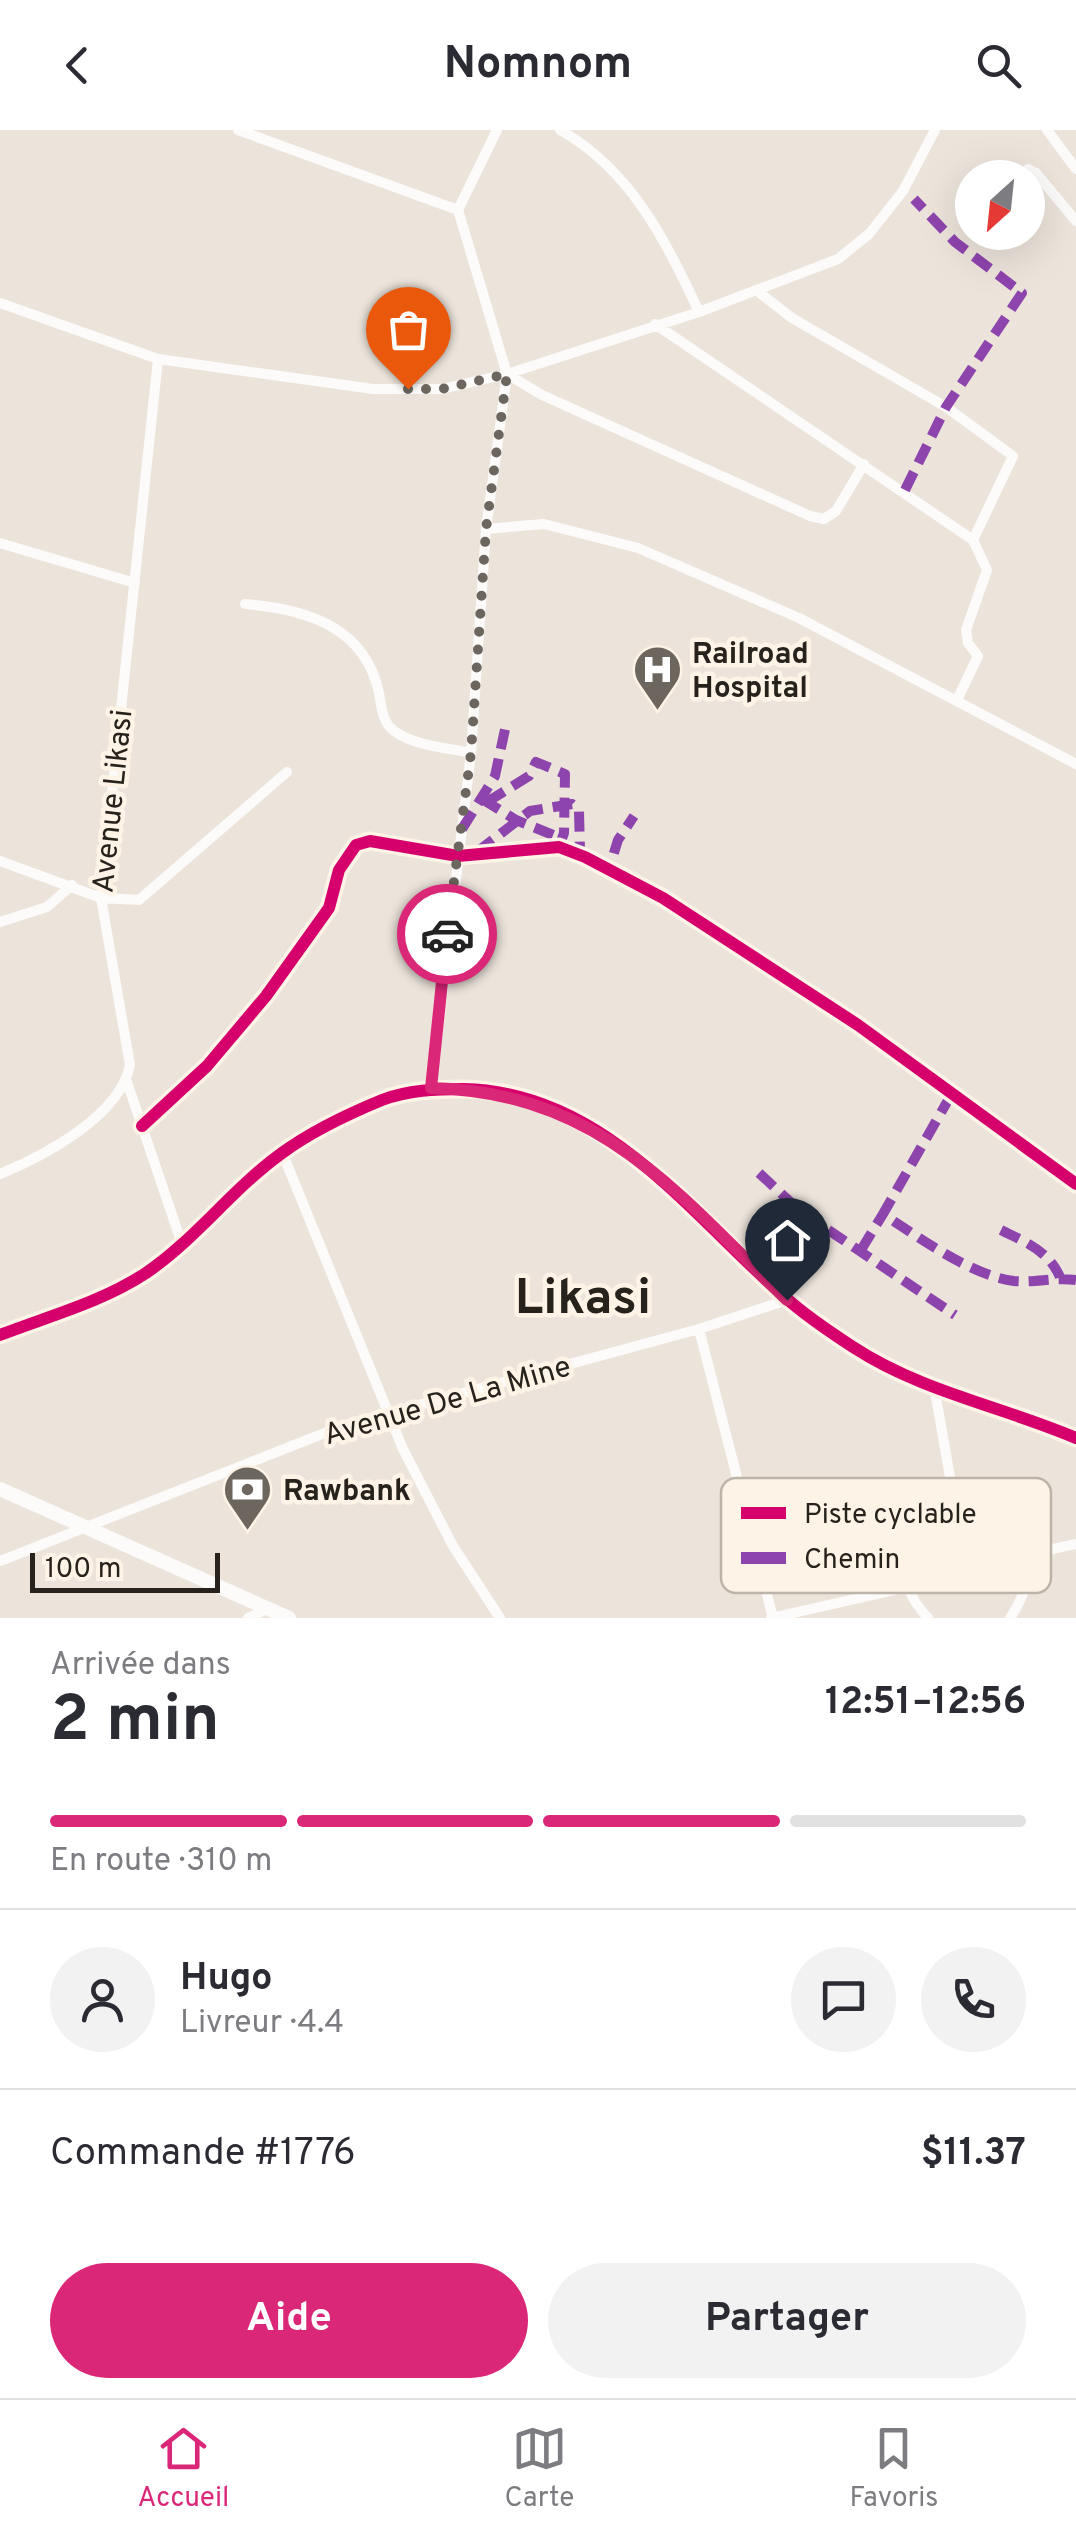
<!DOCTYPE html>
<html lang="fr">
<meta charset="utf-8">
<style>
:root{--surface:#fff;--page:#f2f2f3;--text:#2b2b33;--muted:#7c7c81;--line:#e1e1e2;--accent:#db2777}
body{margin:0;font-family:Overpass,sans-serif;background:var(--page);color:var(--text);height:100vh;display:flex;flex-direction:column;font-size:38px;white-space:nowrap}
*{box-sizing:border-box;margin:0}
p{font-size:32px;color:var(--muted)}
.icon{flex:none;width:55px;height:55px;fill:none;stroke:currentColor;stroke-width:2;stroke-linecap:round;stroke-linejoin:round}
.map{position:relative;height:1488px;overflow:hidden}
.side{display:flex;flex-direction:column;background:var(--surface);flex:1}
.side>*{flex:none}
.needle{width:65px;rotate:207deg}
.controls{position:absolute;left:955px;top:30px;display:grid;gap:20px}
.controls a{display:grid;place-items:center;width:90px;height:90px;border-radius:50%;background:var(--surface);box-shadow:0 10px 40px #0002;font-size:50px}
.scale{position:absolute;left:30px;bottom:25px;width:190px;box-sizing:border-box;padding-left:10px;border:5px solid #27221c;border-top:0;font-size:28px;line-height:35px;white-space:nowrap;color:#27221c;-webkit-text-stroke:8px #fdf3e6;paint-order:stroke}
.pin{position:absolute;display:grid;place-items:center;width:85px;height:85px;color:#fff;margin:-102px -42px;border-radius:50% 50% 50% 0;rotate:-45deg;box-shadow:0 0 10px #0007}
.pin .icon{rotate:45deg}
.courier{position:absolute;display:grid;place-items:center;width:100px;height:100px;margin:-50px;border:8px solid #db2777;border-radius:50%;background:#fff;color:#222;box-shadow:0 2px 12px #0007}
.summary em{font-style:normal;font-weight:700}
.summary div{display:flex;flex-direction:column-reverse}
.summary{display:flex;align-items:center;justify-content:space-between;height:170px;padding:0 50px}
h1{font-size:65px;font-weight:700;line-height:75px}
.bar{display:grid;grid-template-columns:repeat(4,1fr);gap:15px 10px;align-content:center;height:120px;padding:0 50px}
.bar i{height:12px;border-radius:8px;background:var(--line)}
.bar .selected{background:var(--accent)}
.bar p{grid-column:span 4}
.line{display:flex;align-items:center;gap:25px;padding:0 50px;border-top:2px solid var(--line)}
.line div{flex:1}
.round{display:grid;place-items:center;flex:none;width:105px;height:105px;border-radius:52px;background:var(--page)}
.cta{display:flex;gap:20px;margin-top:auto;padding:20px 50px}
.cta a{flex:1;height:115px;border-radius:60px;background:var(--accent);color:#fff;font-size:40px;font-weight:700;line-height:115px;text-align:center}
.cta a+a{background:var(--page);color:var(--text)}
header{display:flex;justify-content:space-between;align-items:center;height:130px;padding:0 50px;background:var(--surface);font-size:45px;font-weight:700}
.dock{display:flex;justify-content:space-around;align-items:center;height:140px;border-top:2px solid var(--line);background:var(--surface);font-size:28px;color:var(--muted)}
.dock a{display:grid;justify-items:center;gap:5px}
.dock .selected{color:var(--accent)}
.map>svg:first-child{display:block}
</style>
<header><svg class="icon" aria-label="back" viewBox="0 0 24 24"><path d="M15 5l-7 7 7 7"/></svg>Nomnom<svg class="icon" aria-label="search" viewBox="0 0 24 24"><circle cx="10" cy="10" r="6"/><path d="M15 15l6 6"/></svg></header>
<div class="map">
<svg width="1076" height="1488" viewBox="0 0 1076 1488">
<rect width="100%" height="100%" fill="#ece4db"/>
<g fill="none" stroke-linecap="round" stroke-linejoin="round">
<!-- street -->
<path stroke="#fcfbfa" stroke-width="10" d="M238 0 458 80 507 244 486 399 471 623 431 959
M560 0C630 39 667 112 699 182
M1047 0 1076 39
M1012 48 1028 39 1036 43 1076 91
M458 80 497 0
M756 160 792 188 946 277 1013 326 973 410
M0 173 158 229 373 259H442L507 244 699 182 838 129 869 104 903 61 935 0
M655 194 973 410 987 440 966 500 968 513 978 526 957 570
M507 244 542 265 810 386 824 389 836 381 864 334
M486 399 544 394 638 418 799 488 1076 634
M0 413 135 453
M245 474C305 479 365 496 379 563 382 579 382 594 397 603 417 616 449 618 471 623
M0 731 101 768 139 770 287 642
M0 792 47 777 72 755
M127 952 182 1114
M142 996 207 936 266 866 329 778 339 740 356 715 370 711 458 726 559 717 585 727 663 768 858 895 1076 1054
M282 1022 403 1319 453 1416 500 1488
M0 1044C44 1026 120 986 130 935L101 768 158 229
M699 1199 773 1488
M0 1205C49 1186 102 1172 146 1143 196 1109 233 1058 282 1023 312 1001 348 984 382 970 408 960 436 959 464 959 604 962 690 1084 786 1168 806 1186 830 1202 853 1217 922 1262 1001 1276 1076 1308
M935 1261 955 1376
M1031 1424 1076 1414
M0 1431 345 1295 699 1199 787 1170
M248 1488 267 1479
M771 1488 907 1457
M928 1488C911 1470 901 1450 907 1425 927 1325 1076 1392 1010 1488"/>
<!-- secondary -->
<path stroke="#fcfbfa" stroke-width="14" d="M0 1359 289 1488"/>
<!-- quiet -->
<path stroke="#8e44ad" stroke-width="10" stroke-dasharray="20 10" stroke-linecap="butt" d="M905 360 946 277 1022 163 955 112 914 69
M482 669 516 690 563 709
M487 672 529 646 536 632 565 644 564 703 559 717
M462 699 495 646 507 590
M477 722 530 681 572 674 579 681 580 721 609 739 618 710 634 686
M951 965 883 1084C918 1107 972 1146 1014 1151 1035 1153 1055 1147 1076 1150
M759 1043 800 1081 955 1185
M1001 1100C1025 1112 1048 1120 1060 1147
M861 1120 883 1084"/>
<defs>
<path id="cycleway" d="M142 996 207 936 266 866 329 778 339 740 356 715 370 711 458 726 559 717 585 727 663 768 858 895 1076 1054
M0 1205C49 1186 102 1172 146 1143 196 1109 233 1058 282 1023 312 1001 348 984 382 970 408 960 436 959 464 959 604 962 690 1084 786 1168 806 1186 830 1202 853 1217 922 1262 1001 1276 1076 1308"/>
</defs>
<!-- cycleway casing -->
<use href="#cycleway" stroke="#fdf3e6" stroke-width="19"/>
<!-- cycleway -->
<use href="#cycleway" stroke="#d6006c" stroke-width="12"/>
</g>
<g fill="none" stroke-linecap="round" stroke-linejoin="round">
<!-- done -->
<path stroke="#6c665f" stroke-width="10" stroke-dasharray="0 18" d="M408 259H442L507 244 486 399 471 623 447 804"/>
<!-- route -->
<path stroke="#db2777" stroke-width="12" d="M447 804 431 958C598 962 676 1061 787 1170"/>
</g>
<!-- icons -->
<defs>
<symbol id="hospital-pin" viewBox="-11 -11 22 30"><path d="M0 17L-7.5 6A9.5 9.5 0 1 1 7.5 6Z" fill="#6c665f" stroke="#fdf3e6"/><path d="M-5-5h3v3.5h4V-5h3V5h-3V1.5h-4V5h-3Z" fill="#fff"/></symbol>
<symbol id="bank-pin" viewBox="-11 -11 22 30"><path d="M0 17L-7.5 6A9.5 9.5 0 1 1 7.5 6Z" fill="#6c665f" stroke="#fdf3e6"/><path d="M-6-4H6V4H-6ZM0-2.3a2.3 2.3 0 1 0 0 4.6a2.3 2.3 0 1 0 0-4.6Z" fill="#fff"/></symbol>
</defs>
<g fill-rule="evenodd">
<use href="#hospital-pin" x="630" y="512" width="55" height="75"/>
<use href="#bank-pin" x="220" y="1332" width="55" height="75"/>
</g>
<g text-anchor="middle" stroke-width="9" stroke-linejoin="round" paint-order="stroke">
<!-- poi labels -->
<g font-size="30" font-weight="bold" fill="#27221c" stroke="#fdf3e6" text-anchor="start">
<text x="692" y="533">Railroad<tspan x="692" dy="34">Hospital</tspan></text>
<text x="283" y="1370">Rawbank</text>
</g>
<!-- street labels -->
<g font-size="30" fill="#27221c" stroke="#fdf3e6">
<text transform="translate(112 671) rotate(-84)" y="10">Avenue Likasi</text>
<text transform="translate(447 1270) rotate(-16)" y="10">Avenue De La Mine</text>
</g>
<!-- town labels -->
<g font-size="50" font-weight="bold" fill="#27221c" stroke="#fdf3e6">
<text x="583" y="1183">Likasi</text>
</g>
</g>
<!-- legend -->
<rect x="721" y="1348" width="330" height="115" rx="15" fill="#fdf3e6" stroke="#bdb4a9" stroke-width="2.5"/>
<rect x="741" y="1377" width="45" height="12" fill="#d6006c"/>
<rect x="741" y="1422" width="45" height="12" fill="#8e44ad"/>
<g font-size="28" fill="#27221c">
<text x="804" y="1393">Piste cyclable</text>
<text x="804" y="1438">Chemin</text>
</g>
</svg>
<div class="controls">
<a><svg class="needle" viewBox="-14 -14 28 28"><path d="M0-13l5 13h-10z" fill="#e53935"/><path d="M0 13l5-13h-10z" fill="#7c7c81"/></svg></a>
</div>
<div class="scale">100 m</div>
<div class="pin" style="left:408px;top:259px;background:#ea580c"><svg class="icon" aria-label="bag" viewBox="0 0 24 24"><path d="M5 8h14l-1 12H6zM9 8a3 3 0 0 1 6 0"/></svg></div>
<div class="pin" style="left:787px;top:1170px;background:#1f2937"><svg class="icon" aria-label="home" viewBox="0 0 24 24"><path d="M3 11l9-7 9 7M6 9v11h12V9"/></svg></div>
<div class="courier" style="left:447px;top:804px"><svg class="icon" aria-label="car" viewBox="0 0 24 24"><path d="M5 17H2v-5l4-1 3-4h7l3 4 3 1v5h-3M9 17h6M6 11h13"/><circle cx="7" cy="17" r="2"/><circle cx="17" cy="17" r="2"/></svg></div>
</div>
<section class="side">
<div class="summary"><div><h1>2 min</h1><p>Arrivée dans</p></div><em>12:51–12:56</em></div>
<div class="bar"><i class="selected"></i><i class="selected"></i><i class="selected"></i><i></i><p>En route · 310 m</p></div>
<div class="line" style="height:180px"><a class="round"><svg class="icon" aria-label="person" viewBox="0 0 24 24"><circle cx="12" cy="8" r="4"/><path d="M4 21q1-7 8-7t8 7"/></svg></a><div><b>Hugo</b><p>Livreur · 4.4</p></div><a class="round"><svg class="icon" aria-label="chat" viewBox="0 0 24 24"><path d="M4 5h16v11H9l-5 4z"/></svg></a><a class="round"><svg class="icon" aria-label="phone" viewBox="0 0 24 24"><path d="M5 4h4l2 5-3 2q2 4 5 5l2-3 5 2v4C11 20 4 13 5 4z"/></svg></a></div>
<div class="line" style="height:130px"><div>Commande #1776</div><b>$11.37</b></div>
<div class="cta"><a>Aide</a><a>Partager</a></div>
</section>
<nav class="dock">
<a class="selected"><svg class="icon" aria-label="home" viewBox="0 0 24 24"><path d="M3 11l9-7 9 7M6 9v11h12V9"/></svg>Accueil</a>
<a><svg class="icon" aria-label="map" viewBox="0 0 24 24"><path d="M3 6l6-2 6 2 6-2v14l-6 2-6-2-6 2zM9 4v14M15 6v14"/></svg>Carte</a>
<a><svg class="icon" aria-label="saved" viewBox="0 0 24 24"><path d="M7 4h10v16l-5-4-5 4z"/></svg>Favoris</a>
</nav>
